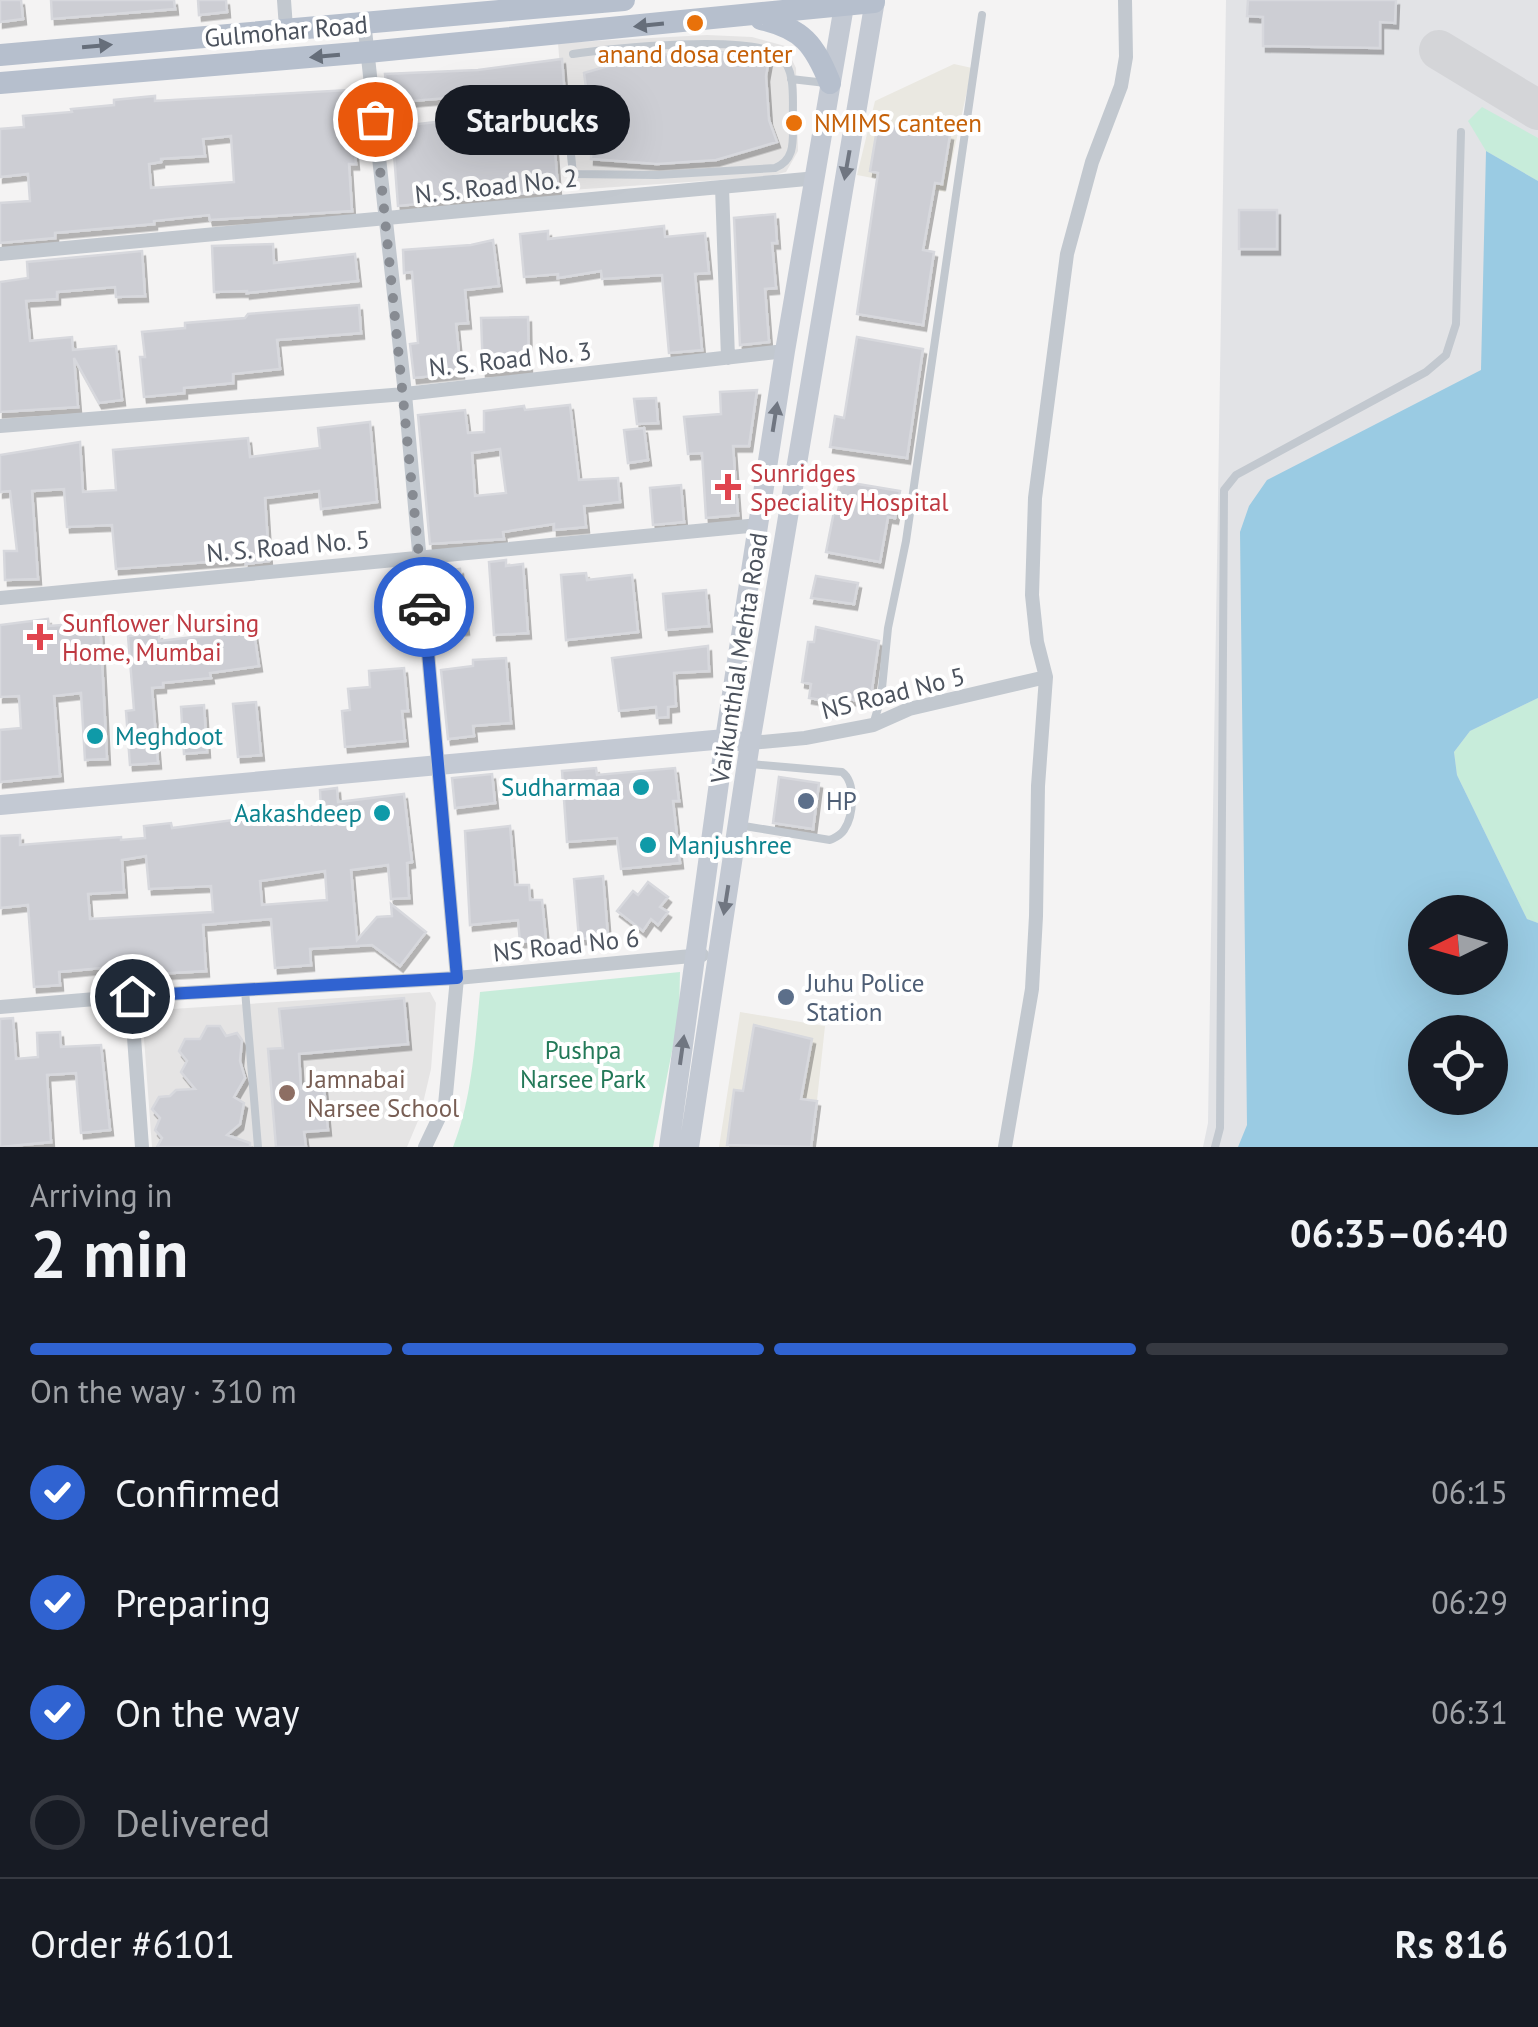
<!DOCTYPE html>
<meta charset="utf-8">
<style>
:root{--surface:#171b24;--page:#242831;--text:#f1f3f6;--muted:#9ea1a6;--line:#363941;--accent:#3063d1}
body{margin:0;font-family:"PT Sans",sans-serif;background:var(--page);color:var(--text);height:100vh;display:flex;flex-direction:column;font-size:38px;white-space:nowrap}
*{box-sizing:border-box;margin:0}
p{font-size:32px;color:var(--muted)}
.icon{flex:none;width:55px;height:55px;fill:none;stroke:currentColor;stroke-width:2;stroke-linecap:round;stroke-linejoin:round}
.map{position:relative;height:1147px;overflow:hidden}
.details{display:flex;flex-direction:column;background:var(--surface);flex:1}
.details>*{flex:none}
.needle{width:65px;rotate:265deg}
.controls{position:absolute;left:1408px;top:895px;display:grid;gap:20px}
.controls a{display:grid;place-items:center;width:100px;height:100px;border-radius:50%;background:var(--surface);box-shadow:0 10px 40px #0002;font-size:50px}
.pin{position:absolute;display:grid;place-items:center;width:85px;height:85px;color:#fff;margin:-42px;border:5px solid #fff;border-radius:50%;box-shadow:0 2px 10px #0007}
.courier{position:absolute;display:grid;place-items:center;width:100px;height:100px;margin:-50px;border:8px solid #3063d1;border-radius:50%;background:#fff;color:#222;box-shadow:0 2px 12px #0007}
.bubble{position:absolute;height:70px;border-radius:35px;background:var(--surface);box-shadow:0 10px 40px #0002;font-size:32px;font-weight:700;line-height:70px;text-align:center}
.headline em{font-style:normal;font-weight:700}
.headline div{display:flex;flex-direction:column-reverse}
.headline{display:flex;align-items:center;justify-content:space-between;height:170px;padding:0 30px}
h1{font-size:65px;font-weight:700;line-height:75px}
.bar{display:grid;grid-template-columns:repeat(4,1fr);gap:15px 10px;align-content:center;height:120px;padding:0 30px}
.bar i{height:12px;border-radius:8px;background:var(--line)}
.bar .on{background:var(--accent)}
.bar p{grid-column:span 4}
.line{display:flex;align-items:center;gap:25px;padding:0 30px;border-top:2px solid var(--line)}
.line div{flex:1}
ol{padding:0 30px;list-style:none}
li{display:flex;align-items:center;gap:30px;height:110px}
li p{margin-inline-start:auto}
li .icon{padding:10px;border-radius:50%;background:var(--accent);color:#fff;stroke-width:4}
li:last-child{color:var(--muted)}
li i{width:55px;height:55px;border:5px solid var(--line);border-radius:50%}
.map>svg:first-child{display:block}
</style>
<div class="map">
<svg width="1538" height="1147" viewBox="0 0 1538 1147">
<defs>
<filter id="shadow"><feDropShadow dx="3" dy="5.5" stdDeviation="0" flood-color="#0004"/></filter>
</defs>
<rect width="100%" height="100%" fill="#f4f3f3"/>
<!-- commercial -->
<path fill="#eae8e1" d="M954 64 972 68 945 192 857 175 875 101Z
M740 1012 825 1026 812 1147H719Z"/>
<!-- education -->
<path fill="#e5e4e4" d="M707 35 752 37 785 46 796 68 798 151 786 172 765 177 570 190 558 43Z
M430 992 436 1003 431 1069 420 1116 407 1147H152L142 1011Z"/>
<!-- airport -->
<path fill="#e2e3e6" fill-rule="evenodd" d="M1226 0H1538V1147H1203L1208 1123ZM1425 912H1490V978H1425ZM1425 1032H1490V1098H1425Z"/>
<!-- green -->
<path fill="#c7ecda" d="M1482 107 1538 138V181L1486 151 1468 121Z
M1538 698V923L1527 919 1457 775 1454 752 1470 731Z
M680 972 679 1016 653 1147H453C472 1099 475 1043 480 992Z"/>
<!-- water -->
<path fill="#9acbe3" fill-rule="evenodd" d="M1486 151 1538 181V698L1470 731 1454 752 1457 775 1527 919 1538 923V1147H1238L1247 1125 1240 532 1249 506 1267 480 1481 370ZM1425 912H1490V978H1425ZM1425 1032H1490V1098H1425Z"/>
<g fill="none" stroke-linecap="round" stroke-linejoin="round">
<!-- taxiway -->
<path stroke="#d4d5d8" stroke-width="40" d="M1439 50 1538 110"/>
</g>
<!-- building -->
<path fill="#cdced4" stroke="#d7d8dd" stroke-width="2.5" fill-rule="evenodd" filter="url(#shadow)" d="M0 0H21L23 19 0 22Z
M51 0H174L175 9 52 19Z
M198 0H226L227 12 199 15Z
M1248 0H1396L1395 23 1380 22V48L1263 46V17L1247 16Z
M709 52 743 53 769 59 766 76 769 120 777 142 716 160 657 164 591 159 592 132 584 73 642 56Z
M562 59 566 110 552 111 558 190 398 206 392 127 445 121 447 145 518 138 516 111 460 114 459 97 387 103 385 74 478 70Z
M349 90 356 164H349L352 211 210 220 209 215 154 221V224L55 233V238L0 243V203L30 201 28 174 0 177V129L24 127 23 116 72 112 71 109 114 105V100L155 96V101ZM231 136 234 182 151 188 149 164 161 162V159L205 156 203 139Z
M878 123 950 135 942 184 935 183 923 250 934 252 923 325 857 314 878 173 870 171Z
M1239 210H1277V249H1239Z
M775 214 777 243H772L776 288 765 289 769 342 740 345 734 218Z
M664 226 665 237 705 233 709 273 695 274 702 350 669 353 662 275 602 279 601 271 558 278V274L524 277 520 234 548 231V239Z
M493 240 499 286 465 290 468 323 456 324 461 373 414 378 410 344 418 343 412 272 404 273 403 250 471 245Z
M273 244 274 263 355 254 358 281 247 293V291L214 292 212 246Z
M142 251 145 296 116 297 115 287 57 292V299L26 301 30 341 72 337 73 350 116 346 122 400 99 403 74 358 78 407 0 412V282L28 278 27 262Z
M359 305 361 333 277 340 280 369 233 374V383L184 388V393L144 397 140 357H145L142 332 185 328V323L245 318 248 314Z
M528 317 529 369 483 371 481 318Z
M857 337 923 349 907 458 830 447 835 416 844 418Z
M757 390 749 446H733L738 515 706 518 702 453 688 454 684 417 721 414 720 392Z
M656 398 658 423 637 424 634 399Z
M570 405 579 480 618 478 620 502 584 506 586 527 554 530V524L503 532 504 539 430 544 418 415 465 410 468 433 484 432V411L524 406 525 410ZM500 449 506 493 475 496 472 453Z
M370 422 377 502 321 509 319 491 265 498 269 561 246 564V559L116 569 112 525 67 527 64 489 32 491 38 579 5 580 4 551H17L10 491 0 492V455L80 442 83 492 116 490 113 450 248 438 250 457 320 448 318 428Z
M644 428 648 460 628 463 624 430Z
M840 481 900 491 895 518 888 517 880 562 826 552Z
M681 485 684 522 653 525 650 488Z
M506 560V566L523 564 528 633 494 635 489 562Z
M460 569 466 629 445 631 444 618 435 612 433 592 443 586 442 571Z
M586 573 587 580 632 575 638 632 566 640 561 575Z
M816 576 858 583 854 604 811 598Z
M706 590 709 626 666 630 663 594Z
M48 619 49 626 100 622 107 759 85 760 81 693 54 696 60 776 0 782V730L21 728 19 696 0 697V625Z
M252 619 259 666 210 673 211 678 163 683V687L152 688 158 763 130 765 126 711 134 710 128 636 159 634V641L219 634 218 624Z
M816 627 879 641 870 703 828 695 827 701 809 698 811 684 802 682 808 642H814Z
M708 646 709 671 674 673 676 706 668 707V717L657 718 656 707 619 711 612 658Z
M506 658 511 723 473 726 474 736 448 739 441 670 473 666V660Z
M404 668 408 711H402L405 741 345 747 342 711 350 710 348 689 370 687 369 671Z
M256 702 261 755 238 757 233 704Z
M204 705 207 752 184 754 181 707Z
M596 768 597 775 675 768 679 801H673L680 863 621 869 617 838 567 842 562 771Z
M492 774 495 803 455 808 452 778Z
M779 777 819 783 813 829 773 823Z
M337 788 338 802 404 794 412 862 407 863 409 898 391 899 388 865 351 870 357 940 377 917 392 916 391 904 426 932 400 966 372 945 310 949 311 965 275 968 271 919 203 925 206 971 102 977 101 968 59 972 60 985 34 987 28 905 0 908V836L20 835V845L121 837V840L145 838 144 826 171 823 172 828 249 818V815L321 809 320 790ZM146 856 149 889 211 886 213 912 90 919 88 894 124 892 122 860ZM325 871 327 900 262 905 260 881Z
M510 826 515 885H529L530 900H542L546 940 520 942 518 920 470 925 465 831Z
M603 876 608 937 579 939 574 879Z
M648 882 668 897 660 907 668 912 658 925 651 919 643 931 617 911 633 891 638 895Z
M404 998 408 1044 299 1054 301 1089 324 1087 328 1130 304 1132 306 1147H276L268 1049 283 1048 279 1009Z
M13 1018 16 1059 38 1057 37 1033 60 1032 61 1047 101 1045 110 1130 81 1133 76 1073 47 1075 51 1142 0 1147V1019Z
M754 1025 812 1039 801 1099 817 1101 811 1147 727 1145 734 1090 743 1091Z
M207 1026H220L226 1036 237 1033 242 1040 240 1061 245 1078 234 1097 244 1103 240 1124 227 1135 250 1143V1147H157L162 1138 155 1130 160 1118 152 1109 159 1097 170 1096 176 1090 195 1089 181 1072 187 1061 179 1051 185 1039H200Z"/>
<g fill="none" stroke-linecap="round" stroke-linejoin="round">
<!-- lane -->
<path stroke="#c2c8cf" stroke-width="8" d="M791 79 826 83
M570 145 573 174 657 175 775 168C795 160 793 142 793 122 792 102 797 71 780 56 755 34 609 48 573 54
M873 725 881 698 888 628 906 541 982 15
M738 825 830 840C836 837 840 836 844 830 854 815 856 782 842 772L751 764
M245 990 258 1147
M1215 1147 1220 1128 1224 490 1236 475 1426 372 1446 355 1456 324 1461 132"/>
<!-- street -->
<path stroke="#c2c8cf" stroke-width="14" d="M284 0 286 28
M364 21 405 394 457 978 445 1105 425 1147
M722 187 728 358
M0 254 817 178
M0 426 405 394 785 351
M0 598 759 525
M750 743 805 738 873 725 909 709 1046 677
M131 996 142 1147
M0 1007 131 996 457 978 702 955
M1005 1147 1032 989 1036 916 1038 786 1046 677 1037 642 1032 595 1035 498 1067 254 1092 162 1121 86 1126 57 1125 0"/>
<!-- secondary -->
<path stroke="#c3c9d3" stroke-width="20" d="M0 805 725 739 738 741
M669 1147 725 739 785 351 845 0
M689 1147 750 743 875 0"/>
<!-- primary -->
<path stroke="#b6bfcd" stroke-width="22" d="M761 19C803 29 814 44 830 83
M0 55 624 0
M0 83 368 52 874 2"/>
</g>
<!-- one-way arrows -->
<defs><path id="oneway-solid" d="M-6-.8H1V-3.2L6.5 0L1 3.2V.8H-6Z" transform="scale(2.5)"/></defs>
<g fill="#666e7a">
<use href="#oneway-solid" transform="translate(649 25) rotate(174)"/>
<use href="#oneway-solid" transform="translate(97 46) rotate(-5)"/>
<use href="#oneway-solid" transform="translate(325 56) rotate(175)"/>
</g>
<g fill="#707681">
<use href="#oneway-solid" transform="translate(847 165) rotate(100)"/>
<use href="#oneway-solid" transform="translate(775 417) rotate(-81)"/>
<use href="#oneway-solid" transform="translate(726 900) rotate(99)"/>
<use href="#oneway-solid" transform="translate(682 1050) rotate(-82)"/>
</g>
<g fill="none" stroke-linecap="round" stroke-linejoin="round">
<!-- done -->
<path stroke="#878b92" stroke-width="10" stroke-dasharray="0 18" d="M375 119 424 607"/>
<!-- route -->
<path stroke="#3063d1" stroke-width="12" d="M132 996 457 978 424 607"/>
</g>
<!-- markers -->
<g fill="#e8710a" stroke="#fff" stroke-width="4">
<circle cx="695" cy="23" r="10"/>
<circle cx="794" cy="123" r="10"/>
</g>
<g fill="#e0444e" stroke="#fff" stroke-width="4">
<path d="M723 472h10v10h10v10h-10v10h-10v-10h-10v-10h10z"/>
<path d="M35 622h10v10h10v10h-10v10h-10v-10h-10v-10h10z"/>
</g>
<g fill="#0f9aa8" stroke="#fff" stroke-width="4">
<circle cx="95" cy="736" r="10"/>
<circle cx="641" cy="787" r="10"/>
<circle cx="382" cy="813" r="10"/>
<circle cx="648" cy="845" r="10"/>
</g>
<g fill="#5c6f8a" stroke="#fff" stroke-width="4">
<circle cx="806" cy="801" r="10"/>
<circle cx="786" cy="997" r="10"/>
</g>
<circle fill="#8d6e63" stroke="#fff" stroke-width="4" cx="287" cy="1093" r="10"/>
<g text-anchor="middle" stroke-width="8" stroke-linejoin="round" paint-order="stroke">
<!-- street labels -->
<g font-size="25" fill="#4c535e" stroke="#fff">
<text transform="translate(286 31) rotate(-5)" y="9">Gulmohar Road</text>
<text transform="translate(496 186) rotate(-6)" y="9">N. S. Road No. 2</text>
<text transform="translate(510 359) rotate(-6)" y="9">N. S. Road No. 3</text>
<text transform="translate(288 546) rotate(-5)" y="9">N. S. Road No. 5</text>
<text transform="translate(739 658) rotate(-81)" y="9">Vaikunthlal Mehta Road</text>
<text transform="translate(893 693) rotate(-14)" y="9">NS Road No 5</text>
<text transform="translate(566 945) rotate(-6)" y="9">NS Road No 6</text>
</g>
<!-- food labels -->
<g font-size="25" fill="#c56008" stroke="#fff">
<text x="695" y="63">anand dosa center</text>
<text x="814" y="132" text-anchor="start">NMIMS canteen</text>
</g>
<!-- health labels -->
<g font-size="25" fill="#be3a42" stroke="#fff" text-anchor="start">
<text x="750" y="482">Sunridges<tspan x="750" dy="29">Speciality Hospital</tspan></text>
<text x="62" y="632">Sunflower Nursing<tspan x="62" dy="29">Home, Mumbai</tspan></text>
</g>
<!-- culture labels -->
<g font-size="25" fill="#0d838f" stroke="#fff" text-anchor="start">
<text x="115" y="745">Meghdoot</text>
<text x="621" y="796" text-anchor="end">Sudharmaa</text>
<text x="362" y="822" text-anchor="end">Aakashdeep</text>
<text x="668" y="854">Manjushree</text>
</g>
<!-- service labels -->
<g font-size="25" fill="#4e5e75" stroke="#fff" text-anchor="start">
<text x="826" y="810">HP</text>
<text x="806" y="992">Juhu Police<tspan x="806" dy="29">Station</tspan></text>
</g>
<!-- park labels -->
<g font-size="25" fill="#237958" stroke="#fff">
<text x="583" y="1059">Pushpa<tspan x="583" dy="29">Narsee Park</tspan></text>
</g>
<!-- education labels -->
<g font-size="25" fill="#785e54" stroke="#fff" text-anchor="start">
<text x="307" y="1088">Jamnabai<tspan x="307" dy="29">Narsee School</tspan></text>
</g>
</g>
</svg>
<div class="controls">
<a><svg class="needle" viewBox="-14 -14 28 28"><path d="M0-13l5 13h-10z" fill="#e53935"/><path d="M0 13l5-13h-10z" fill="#9ea1a6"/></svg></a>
<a><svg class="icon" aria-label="locate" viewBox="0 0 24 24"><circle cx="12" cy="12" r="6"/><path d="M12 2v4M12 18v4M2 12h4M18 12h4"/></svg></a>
</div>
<div class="pin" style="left:375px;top:119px;background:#ea580c"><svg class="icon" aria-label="bag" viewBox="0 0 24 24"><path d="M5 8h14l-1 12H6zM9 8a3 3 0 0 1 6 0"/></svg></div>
<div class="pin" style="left:132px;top:996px;background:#1f2937"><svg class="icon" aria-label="home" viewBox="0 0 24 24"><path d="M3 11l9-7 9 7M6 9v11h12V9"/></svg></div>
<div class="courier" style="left:424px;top:607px"><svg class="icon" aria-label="car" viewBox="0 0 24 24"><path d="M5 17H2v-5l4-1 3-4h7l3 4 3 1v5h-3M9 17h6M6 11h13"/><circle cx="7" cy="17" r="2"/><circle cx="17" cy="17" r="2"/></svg></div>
<div class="bubble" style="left:435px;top:85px;width:195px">Starbucks</div>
</div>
<section class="details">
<div class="headline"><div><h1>2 min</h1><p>Arriving in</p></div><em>06:35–06:40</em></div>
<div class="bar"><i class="on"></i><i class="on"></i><i class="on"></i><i></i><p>On the way · 310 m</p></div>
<ol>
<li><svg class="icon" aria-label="check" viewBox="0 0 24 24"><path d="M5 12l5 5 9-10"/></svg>Confirmed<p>06:15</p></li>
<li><svg class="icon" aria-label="check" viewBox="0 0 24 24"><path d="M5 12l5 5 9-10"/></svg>Preparing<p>06:29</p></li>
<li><svg class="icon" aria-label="check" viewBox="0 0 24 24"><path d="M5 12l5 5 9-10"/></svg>On the way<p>06:31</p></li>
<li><i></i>Delivered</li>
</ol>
<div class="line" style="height:130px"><div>Order #6101</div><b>Rs 816</b></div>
</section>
